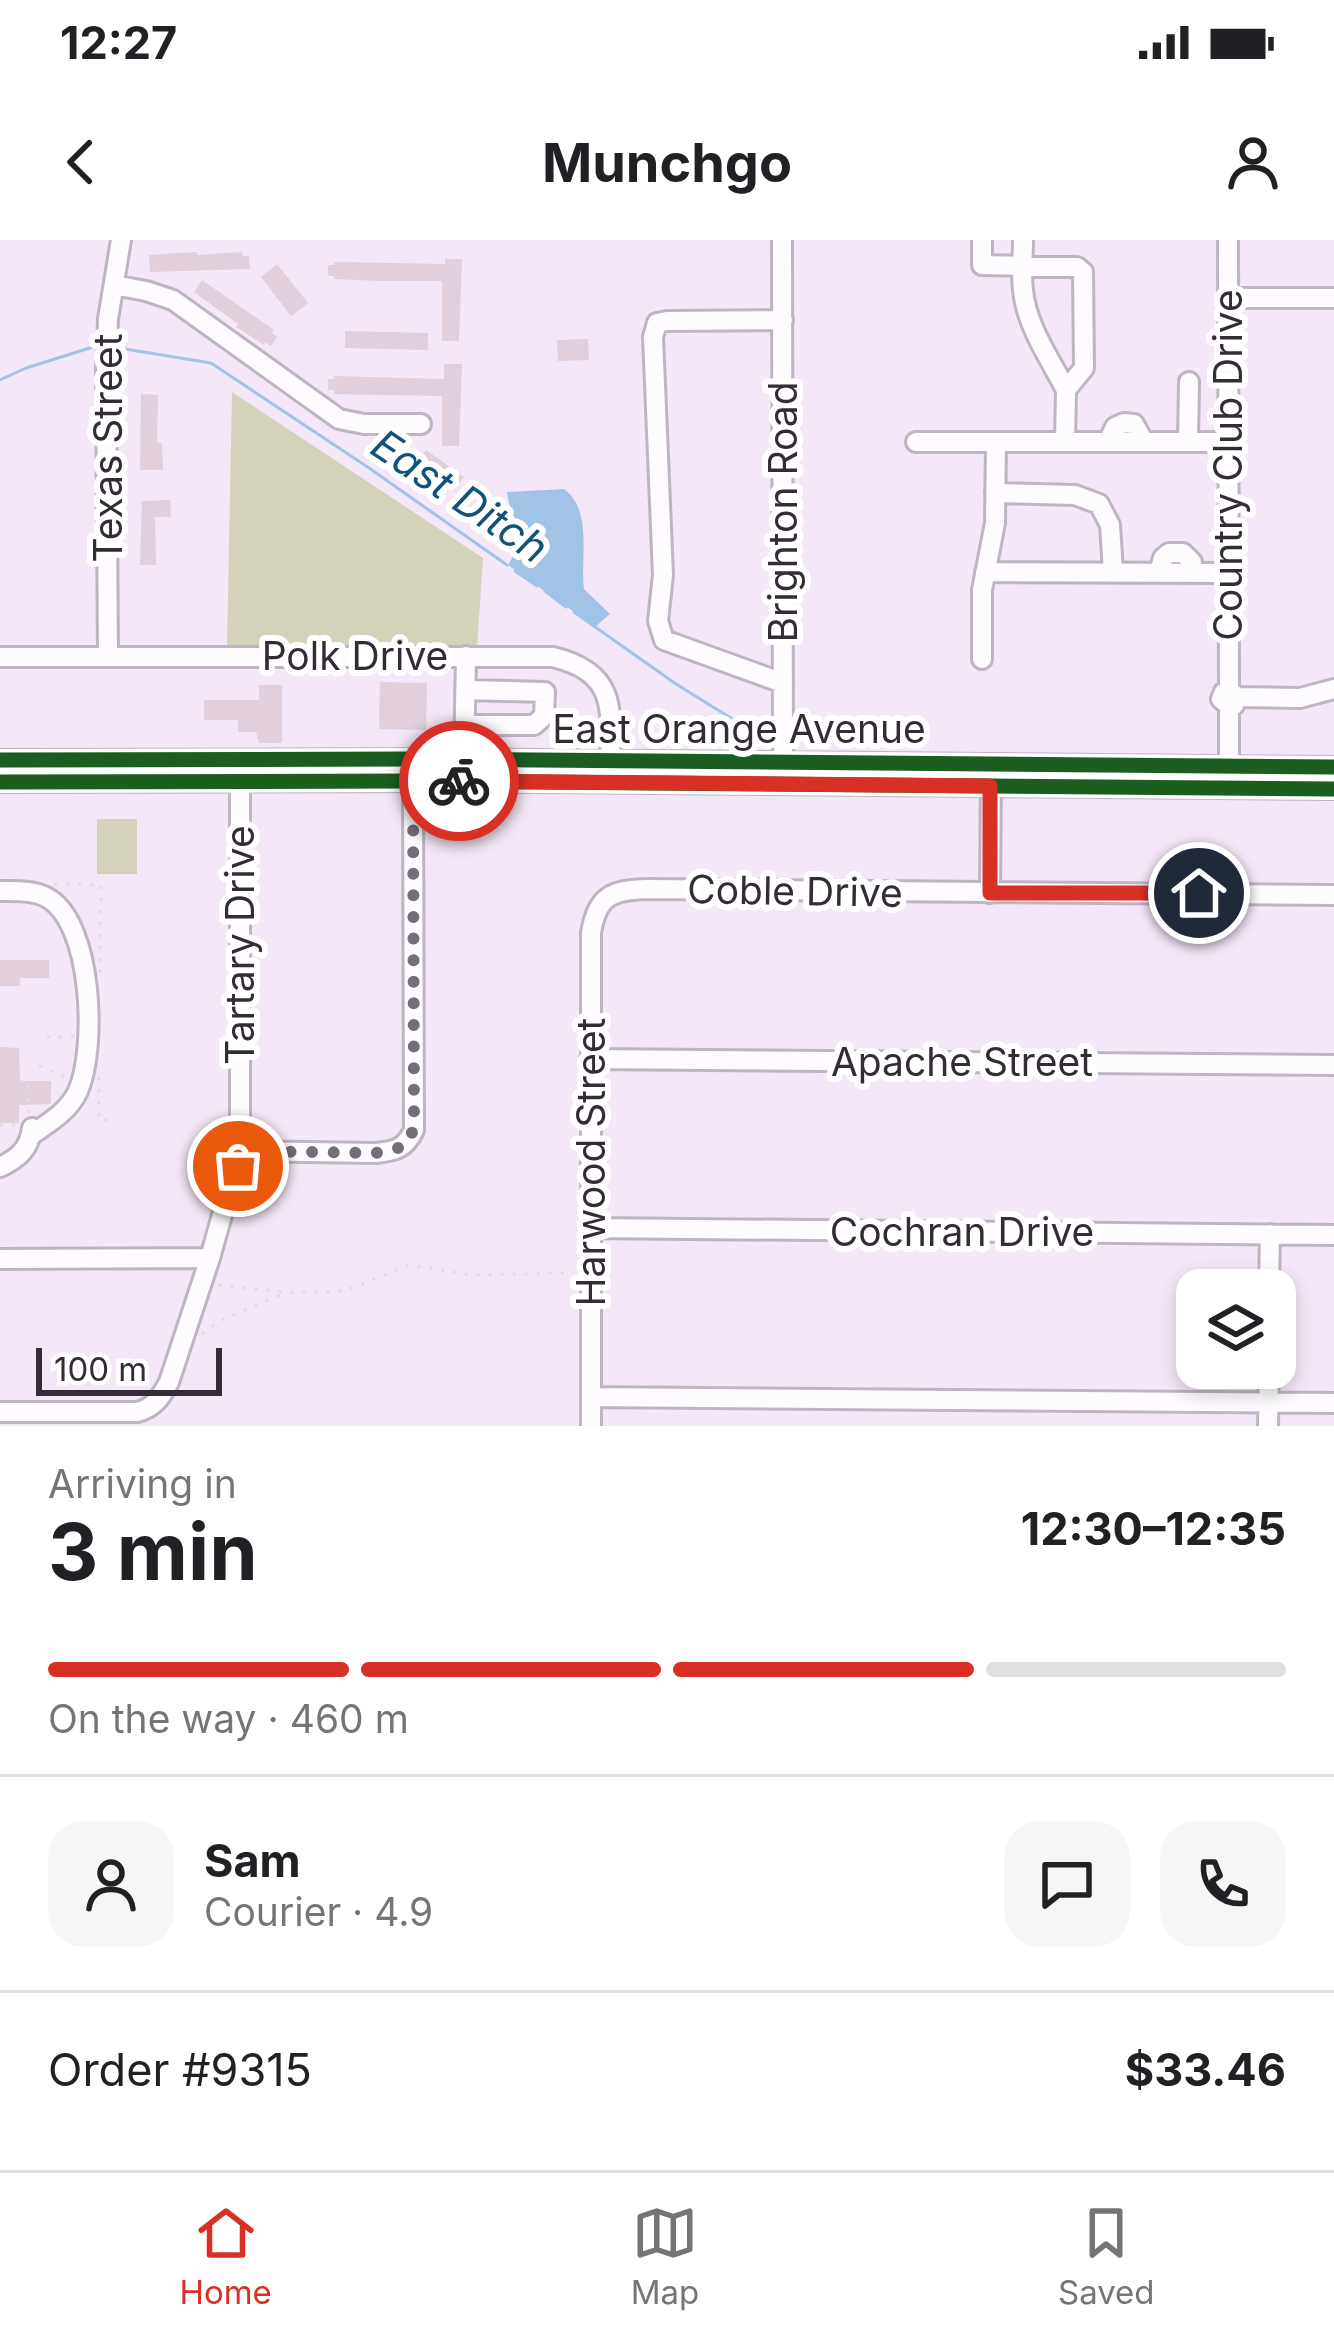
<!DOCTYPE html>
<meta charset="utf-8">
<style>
:root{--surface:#fff;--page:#f6f6f6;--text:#202124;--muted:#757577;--line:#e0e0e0;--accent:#d93025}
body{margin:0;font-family:Inter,sans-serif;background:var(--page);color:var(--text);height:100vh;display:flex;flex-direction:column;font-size:45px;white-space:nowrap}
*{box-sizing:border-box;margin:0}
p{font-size:39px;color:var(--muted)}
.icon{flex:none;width:66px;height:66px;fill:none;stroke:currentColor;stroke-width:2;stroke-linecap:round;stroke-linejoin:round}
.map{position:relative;height:1186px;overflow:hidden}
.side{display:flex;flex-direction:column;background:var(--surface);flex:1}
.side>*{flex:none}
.buttons{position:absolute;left:1176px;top:1029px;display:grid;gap:24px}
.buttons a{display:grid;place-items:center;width:120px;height:120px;border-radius:24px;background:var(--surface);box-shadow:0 6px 18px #0003;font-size:60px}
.scale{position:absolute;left:36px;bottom:30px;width:186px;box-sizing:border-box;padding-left:12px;border:6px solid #342b37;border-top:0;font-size:33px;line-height:42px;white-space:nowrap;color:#342b37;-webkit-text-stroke:9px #fff;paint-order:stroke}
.pin{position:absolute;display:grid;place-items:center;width:102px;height:102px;color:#fff;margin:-51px;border:6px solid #fff;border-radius:50%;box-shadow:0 3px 12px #0007}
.courier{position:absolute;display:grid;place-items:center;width:120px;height:120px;margin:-60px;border:9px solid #d93025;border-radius:50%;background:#fff;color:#222;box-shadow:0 3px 15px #0007}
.headline em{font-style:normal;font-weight:700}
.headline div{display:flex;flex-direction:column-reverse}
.headline{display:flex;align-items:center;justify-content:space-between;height:204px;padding:0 48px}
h1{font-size:78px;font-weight:700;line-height:90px}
.bar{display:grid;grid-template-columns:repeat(4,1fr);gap:18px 12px;align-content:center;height:144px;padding:0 48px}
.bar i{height:15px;border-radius:9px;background:var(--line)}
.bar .current{background:var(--accent)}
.bar p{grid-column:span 4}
.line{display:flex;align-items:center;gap:30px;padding:0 48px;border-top:3px solid var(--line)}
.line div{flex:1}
.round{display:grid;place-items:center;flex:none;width:126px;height:126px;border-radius:36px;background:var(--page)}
.status{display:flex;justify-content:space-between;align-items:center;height:84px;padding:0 60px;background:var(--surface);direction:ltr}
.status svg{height:33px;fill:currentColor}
header{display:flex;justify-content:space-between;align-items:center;height:156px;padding:0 48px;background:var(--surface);font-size:54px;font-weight:700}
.dock{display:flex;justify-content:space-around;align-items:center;height:168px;border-top:3px solid var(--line);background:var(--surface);font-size:33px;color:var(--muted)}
.dock a{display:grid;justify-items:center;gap:6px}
.dock .current{color:var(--accent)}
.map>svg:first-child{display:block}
</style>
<div class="status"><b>12:27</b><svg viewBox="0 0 49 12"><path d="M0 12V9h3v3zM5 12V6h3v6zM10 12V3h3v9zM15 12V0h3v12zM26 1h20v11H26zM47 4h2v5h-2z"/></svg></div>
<header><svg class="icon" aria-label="back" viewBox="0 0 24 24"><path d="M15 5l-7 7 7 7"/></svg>Munchgo<svg class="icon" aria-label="person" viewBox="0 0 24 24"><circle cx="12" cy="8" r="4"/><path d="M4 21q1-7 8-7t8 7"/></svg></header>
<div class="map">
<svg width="1334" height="1186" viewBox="0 0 1334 1186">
<rect width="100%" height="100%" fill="#f4e7f7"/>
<!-- green -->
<path fill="#d4d2ba" d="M232 152 483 318 477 407 227 409Z
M97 579H137V634H97Z"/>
<!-- water -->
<path fill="#a1c3e5" d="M564 249C593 270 580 318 584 349L610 374 595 387 508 325C533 283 512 290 507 252Z"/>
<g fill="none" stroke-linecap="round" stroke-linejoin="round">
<!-- stream -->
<path stroke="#a1c3e5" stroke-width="3" d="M125 109 211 123 369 228 507 325
M0 140 26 128 93 107
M515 331 537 346
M545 351 566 367
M574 372 676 444 747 488"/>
</g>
<!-- building -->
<path fill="#e1cfdc" d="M197 12V15L242 12 243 16H249L250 29 150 32 149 15Z
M445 19H462L459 101H442V41H380L334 39V36H328V25H334V22L445 24Z
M277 24 308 63 291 76 261 37Z
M202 40 274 90 272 93 277 97 271 106 265 102 264 105 236 87 238 84 194 52Z
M345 91 428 93V110L345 108Z
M588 99 589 120 558 121 557 100Z
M444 124H462L459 206H442V156L334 154V150H328V139H334V136L444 139Z
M141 154 158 155 157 203H162L163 230H140Z
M426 210 464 237 454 251 416 224Z
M170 260 171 277H155L156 325H140L142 261Z
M380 442 427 443 426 490 379 489Z
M259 445H282V503H259L256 492H238V480H204V460H259Z
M0 720H49V738H20V746H0Z
M0 807 19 808 20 841H51V864L19 865V883H0Z"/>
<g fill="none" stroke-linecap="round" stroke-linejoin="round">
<defs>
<path id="minor" d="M782 0 783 529
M982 0V25L1077 27 1083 32 1084 128 1066 150C1050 119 1026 85 1023 50 1021 34 1023 16 1023 0
M1228 0 1229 450
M114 45 146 51 173 60 339 179 364 184H421
M1228 58H1334
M783 80 667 81 657 83 653 97 663 335 658 381 664 400 783 443
M916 202H1227
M1065 202 1066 150
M1108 202 1115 187 1124 183 1134 184 1144 202
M1188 202 1189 142
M995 253 1075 255 1099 264 1110 285 1113 332
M985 332 1228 333
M1159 332 1163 318 1169 313H1183L1192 322
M0 417H553C619 433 611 472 610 529
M108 417 106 129 108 79 121 0
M982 419V350L995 283 996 202
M1237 457 1300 458 1334 449
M1229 466 1234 465 1237 457 1229 450 1224 452 1221 459 1229 466V538
M465 485H534L544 476 545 452 465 450
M0 520 411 519 1334 527
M464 520 466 416
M0 542 413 541 1334 549
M0 651C14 651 34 650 46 657 93 681 97 808 78 851 69 871 49 883 31 895
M990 653 991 534
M590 819 1334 825
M240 911 376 913C395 911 405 909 414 890L413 541
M0 927C19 918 29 909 32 888
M591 988 1334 995
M0 1019 210 1018
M1269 1050 1270 994
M591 1157 1334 1163
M0 1172H137C154 1168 161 1157 169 1142L210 1018 240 911V531
M591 1186V693C597 656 611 650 648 649L1334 655
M1268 1186 1269 1128"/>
</defs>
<!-- minor casing -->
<use href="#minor" stroke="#bfb5c2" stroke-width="24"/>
<!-- path -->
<path stroke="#e0dce1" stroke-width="3" stroke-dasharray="3 9" stroke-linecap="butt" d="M54 644 101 645 100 732
M47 797H75
M39 826 65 837
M99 837V880H108
M20 842H28L29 875
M0 885H16
M219 1045 297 1053 344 1051 409 1025 470 1035 574 1033
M202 1094 219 1081 285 1053"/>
<!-- minor -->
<use href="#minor" stroke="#fdfbfe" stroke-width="18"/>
<defs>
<path id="cycleway" d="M0 520 411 519 1334 527
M0 542 413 541 1334 549"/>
</defs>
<!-- cycleway casing -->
<use href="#cycleway" stroke="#fff" stroke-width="22"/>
<!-- cycleway -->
<use href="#cycleway" stroke="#1b5e20" stroke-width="15"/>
</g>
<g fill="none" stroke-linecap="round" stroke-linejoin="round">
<!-- done -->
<path stroke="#776d7a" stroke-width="12" stroke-dasharray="0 21.6" d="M238 926 241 911 376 913C404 909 414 905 414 874L413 541H459"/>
<!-- route -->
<path stroke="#d93025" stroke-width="15" d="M459 541 990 546V653H1199"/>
</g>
<g text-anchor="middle" stroke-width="12" stroke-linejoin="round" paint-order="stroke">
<!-- street labels -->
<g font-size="39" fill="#342b37" stroke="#fff">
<text transform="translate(108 208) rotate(-90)" y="14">Texas Street</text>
<text transform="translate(1228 225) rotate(-90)" y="14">Country Club Drive</text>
<text transform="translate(783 272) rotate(-90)" y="14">Brighton Road</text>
<text x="355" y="430">Polk Drive</text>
<text x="739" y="503">East Orange Avenue</text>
<text transform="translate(795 651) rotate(1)" y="14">Coble Drive</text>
<text transform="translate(240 705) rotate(-90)" y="14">Tartary Drive</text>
<text x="962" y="836">Apache Street</text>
<text transform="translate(591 922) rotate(-90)" y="14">Harwood Street</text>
<text x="962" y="1006">Cochran Drive</text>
</g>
<!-- water labels -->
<g font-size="42" font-style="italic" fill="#125279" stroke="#fff">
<text transform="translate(460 256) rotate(34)" y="15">East Ditch</text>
</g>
</g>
</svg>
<div class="buttons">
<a><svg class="icon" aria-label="layers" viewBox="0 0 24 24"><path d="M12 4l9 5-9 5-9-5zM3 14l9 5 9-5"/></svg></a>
</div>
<div class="scale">100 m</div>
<div class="pin" style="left:238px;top:926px;background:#ea580c"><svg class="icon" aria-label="bag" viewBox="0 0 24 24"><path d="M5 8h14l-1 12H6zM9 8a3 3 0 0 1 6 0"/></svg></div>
<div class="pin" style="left:1199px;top:653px;background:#1f2937"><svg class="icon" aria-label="home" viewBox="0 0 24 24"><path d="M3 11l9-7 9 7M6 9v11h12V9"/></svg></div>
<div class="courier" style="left:459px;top:541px"><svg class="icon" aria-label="bike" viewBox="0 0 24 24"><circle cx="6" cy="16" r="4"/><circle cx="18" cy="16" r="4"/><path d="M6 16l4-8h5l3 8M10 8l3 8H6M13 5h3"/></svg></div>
</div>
<section class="side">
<div class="headline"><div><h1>3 min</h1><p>Arriving in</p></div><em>12:30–12:35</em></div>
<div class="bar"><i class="current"></i><i class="current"></i><i class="current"></i><i></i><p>On the way · 460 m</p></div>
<div class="line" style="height:216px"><a class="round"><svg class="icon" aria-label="person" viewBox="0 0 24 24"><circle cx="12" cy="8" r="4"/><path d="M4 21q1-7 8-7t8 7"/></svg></a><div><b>Sam</b><p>Courier · 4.9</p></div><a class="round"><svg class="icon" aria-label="chat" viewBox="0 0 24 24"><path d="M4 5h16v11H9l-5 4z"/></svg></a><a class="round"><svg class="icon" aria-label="phone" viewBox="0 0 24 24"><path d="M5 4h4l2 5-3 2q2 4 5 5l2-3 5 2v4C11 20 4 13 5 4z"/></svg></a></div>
<div class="line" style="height:156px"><div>Order #9315</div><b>$33.46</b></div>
</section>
<nav class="dock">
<a class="current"><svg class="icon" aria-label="home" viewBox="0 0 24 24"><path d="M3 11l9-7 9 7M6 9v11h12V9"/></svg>Home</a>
<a><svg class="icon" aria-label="map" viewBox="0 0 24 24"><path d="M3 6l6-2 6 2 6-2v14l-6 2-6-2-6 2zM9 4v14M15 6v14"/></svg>Map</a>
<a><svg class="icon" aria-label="saved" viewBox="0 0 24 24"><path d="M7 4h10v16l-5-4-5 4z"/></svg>Saved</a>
</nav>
